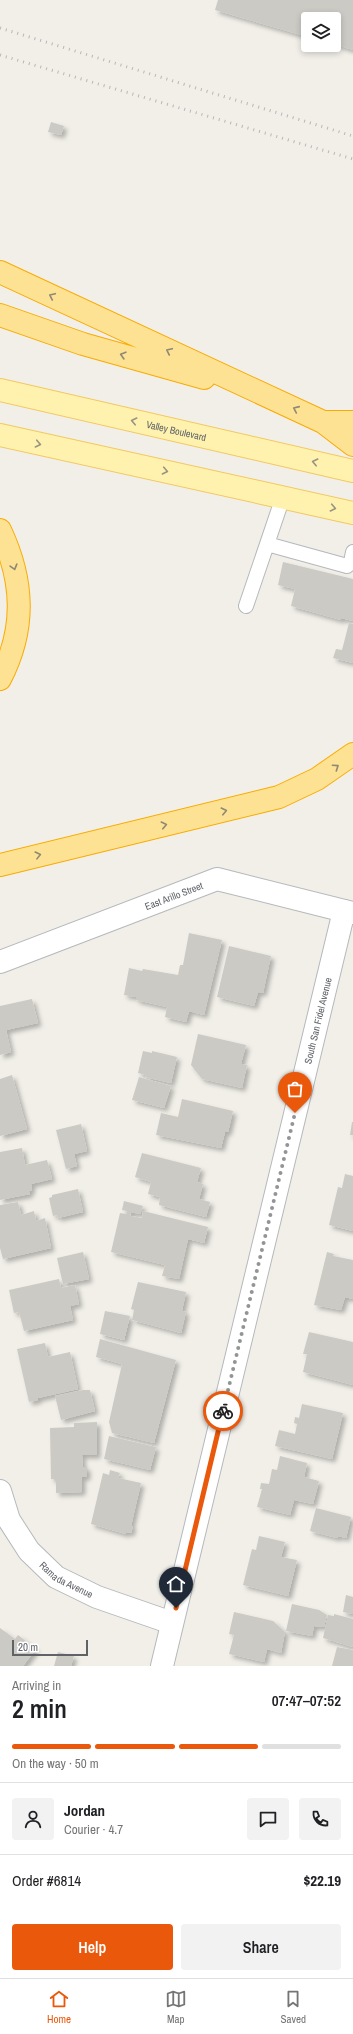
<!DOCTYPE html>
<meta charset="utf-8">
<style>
:root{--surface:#fff;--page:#f2f2f2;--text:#202124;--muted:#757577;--line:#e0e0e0;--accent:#ea580c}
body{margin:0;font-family:"Archivo Narrow",sans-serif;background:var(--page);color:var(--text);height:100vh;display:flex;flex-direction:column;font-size:15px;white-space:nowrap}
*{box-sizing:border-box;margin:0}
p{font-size:13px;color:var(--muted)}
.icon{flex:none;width:22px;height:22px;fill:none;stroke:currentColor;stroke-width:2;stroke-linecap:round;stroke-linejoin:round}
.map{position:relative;height:1666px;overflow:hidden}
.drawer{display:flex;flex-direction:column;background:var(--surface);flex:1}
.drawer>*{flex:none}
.fabs{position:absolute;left:301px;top:12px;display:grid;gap:8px}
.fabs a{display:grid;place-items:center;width:40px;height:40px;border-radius:4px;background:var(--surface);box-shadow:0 2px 6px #0003;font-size:20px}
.scale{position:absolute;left:12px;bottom:10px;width:76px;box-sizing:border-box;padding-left:4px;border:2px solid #5f6368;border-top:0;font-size:11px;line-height:14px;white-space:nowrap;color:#5f6368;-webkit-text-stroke:3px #fff;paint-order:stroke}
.pin{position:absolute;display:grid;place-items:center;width:34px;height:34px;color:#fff;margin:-41px -17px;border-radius:50% 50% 50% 0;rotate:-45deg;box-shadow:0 0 4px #0007}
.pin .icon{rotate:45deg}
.courier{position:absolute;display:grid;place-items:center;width:40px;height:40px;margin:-20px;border:3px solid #ea580c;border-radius:50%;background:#fff;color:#222;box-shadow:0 1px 5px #0007}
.overview em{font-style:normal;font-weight:600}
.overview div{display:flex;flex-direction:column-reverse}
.overview{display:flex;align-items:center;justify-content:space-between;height:68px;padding:0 12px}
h1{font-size:26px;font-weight:600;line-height:30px}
.bar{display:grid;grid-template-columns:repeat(4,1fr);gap:6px 4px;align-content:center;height:48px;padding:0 12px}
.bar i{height:5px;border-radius:3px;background:var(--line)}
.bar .active{background:var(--accent)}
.bar p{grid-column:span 4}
.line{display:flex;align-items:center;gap:10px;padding:0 12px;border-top:1px solid var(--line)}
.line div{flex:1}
.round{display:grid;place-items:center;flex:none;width:42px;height:42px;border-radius:4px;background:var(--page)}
.primary-button{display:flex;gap:8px;margin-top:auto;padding:8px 12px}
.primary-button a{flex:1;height:46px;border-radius:4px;background:var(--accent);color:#fff;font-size:16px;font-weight:600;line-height:46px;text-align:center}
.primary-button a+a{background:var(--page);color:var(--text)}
.tabs{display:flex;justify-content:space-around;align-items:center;height:56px;border-top:1px solid var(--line);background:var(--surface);font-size:11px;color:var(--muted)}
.tabs a{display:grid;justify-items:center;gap:2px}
.tabs .active{color:var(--accent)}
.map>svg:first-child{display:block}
</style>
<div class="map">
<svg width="353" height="1666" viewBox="0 0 353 1666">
<defs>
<filter id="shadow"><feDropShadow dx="3.5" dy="3.5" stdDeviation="2" flood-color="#0004"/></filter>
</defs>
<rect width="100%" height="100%" fill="#f1efe8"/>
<!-- building -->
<path fill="#cccac5" filter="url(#shadow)" d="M218 0H353V50L334 44V19H308V37L215 10Z
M51 122 64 126 61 135 48 132Z
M283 562 353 579V621L341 618V620L291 606 295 589 278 585Z
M349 623 353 624V663L333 658 336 649 342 650Z
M189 933 222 940 204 1015 189 1011 186 1022 165 1017 167 1007 136 1000V997L124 995 129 968 142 971 143 969 178 975 180 965H183Z
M229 946 271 956 263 993 258 992 254 1006 217 997Z
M32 999 38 1023 6 1030 11 1052 0 1055V1006Z
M198 1034 246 1045 241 1064 247 1065 242 1088 202 1079 191 1065Z
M143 1051 152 1053V1051L177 1057 171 1083 145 1077 146 1075 138 1073Z
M12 1075 27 1129 0 1136V1079Z
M139 1077 171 1086 164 1108 132 1100Z
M182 1099 233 1111 228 1132H225L221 1148 156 1135 161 1113 178 1117Z
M352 1122H353V1135H350Z
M81 1124 87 1151 74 1154 77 1166 66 1169 56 1130Z
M22 1148 25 1165 47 1160 52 1179 31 1184 32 1190 29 1191 30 1194 0 1200V1152Z
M142 1153 201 1168 197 1182 203 1184 199 1199 210 1202 206 1217 159 1205 160 1197 148 1194 151 1182 135 1177Z
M345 1174 353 1176V1231L329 1225 338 1187 342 1188Z
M78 1189 83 1212 58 1218 57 1215 53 1216 49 1198 52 1197V1195Z
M124 1201 143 1206 140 1214 131 1212 130 1216 142 1218 143 1211 208 1227 204 1243 188 1239 179 1279 162 1276 165 1265 111 1252 120 1213 126 1214 127 1211 122 1210Z
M18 1202 21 1215 34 1211 36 1221 45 1218 51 1248 3 1259 0 1248V1205Z
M83 1252 89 1279 63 1284 57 1258Z
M327 1252 334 1254 333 1256 353 1260V1299L345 1297 341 1310 314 1305Z
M59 1279 61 1288 75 1285 79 1304 70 1306 73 1320 24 1331 19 1312 14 1313 9 1290Z
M138 1282 186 1292 182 1311 186 1312 181 1333 132 1320 134 1310 131 1309Z
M105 1311 130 1316 124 1340 100 1334Z
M309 1332 353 1342V1385L303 1372 307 1354H303Z
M100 1339 176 1360 154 1443 112 1433 109 1422 122 1364 96 1357Z
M45 1343 48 1357 70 1352 78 1389 38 1398V1400L29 1402 17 1349Z
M83 1390H90L95 1411 61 1420 55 1396Z
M302 1404 343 1413 332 1459 275 1446 279 1430 295 1434 297 1424 294 1423 295 1417 299 1418Z
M97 1422V1455H82L83 1467H87V1477H82V1492L56 1493V1479H51L50 1428 74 1427V1423Z
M109 1436 156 1447 150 1470 104 1459Z
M280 1456 307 1463 304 1477 319 1481 313 1504 294 1500 290 1515 257 1507 262 1489H260L261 1483 269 1484 272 1469 277 1470Z
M110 1470 120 1473 118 1478 141 1483 131 1526H133L131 1533 126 1532V1534L91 1524 103 1473 109 1475Z
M316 1508 351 1517 346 1538 338 1536 337 1538 310 1531Z
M259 1536 285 1542 281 1557 297 1560 288 1596 243 1585 252 1549 256 1550Z
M346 1595 353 1597V1614L343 1612Z
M292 1604 319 1610 327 1615 324 1627 314 1626 312 1636 286 1631Z
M234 1612 273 1621 285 1632 281 1653 267 1649 264 1662 229 1654 234 1635 229 1634Z
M334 1614 353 1619V1647L323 1638 328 1615 334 1616Z
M0 1628 15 1639 18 1635 36 1649 23 1666H0Z
M337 1647 353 1650V1666H332Z
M58 1652 74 1656 71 1666H54Z"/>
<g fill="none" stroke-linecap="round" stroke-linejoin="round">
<defs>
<path id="lane" d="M267 544 347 566 351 562 353 552
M246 606 283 497"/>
<g id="street">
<path id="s1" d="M0 962 217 879 353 913"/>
<path id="s2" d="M0 1491 9 1520 29 1551 56 1577 97 1597 172 1623"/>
<path id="s3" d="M162 1666 344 911"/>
</g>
<g id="primary">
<path id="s4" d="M0 390 353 471"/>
<path d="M0 435 353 513"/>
</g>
<path id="highway" d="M0 272 323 422 353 445
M0 315 83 344 204 378
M323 422H353
M0 530C24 581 26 629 0 679
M0 865 279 797 317 779 353 754"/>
</defs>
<!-- lane casing -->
<use href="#lane" stroke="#b5b8bc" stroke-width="16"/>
<!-- street casing -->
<use href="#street" stroke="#b5b8bc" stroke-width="24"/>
<!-- primary casing -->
<use href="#primary" stroke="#f2c960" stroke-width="24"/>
<!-- highway casing -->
<use href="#highway" stroke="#f9ab00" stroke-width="24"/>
<!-- lane -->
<use href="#lane" stroke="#fff" stroke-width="14"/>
<!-- street -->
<use href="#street" stroke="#fff" stroke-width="22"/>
<!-- primary -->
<use href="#primary" stroke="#fff2af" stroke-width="22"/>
<!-- highway -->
<use href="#highway" stroke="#fde293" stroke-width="22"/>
<!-- rail -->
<path stroke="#b6b7b8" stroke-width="3" stroke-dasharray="1 5" stroke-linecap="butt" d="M0 28 353 136
M0 55 353 159"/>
</g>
<!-- one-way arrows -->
<defs><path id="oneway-chevron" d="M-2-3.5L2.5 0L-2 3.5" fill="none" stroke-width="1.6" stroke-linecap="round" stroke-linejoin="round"/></defs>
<g stroke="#8e8975">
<use href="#oneway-chevron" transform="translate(52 296) rotate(-155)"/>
<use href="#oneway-chevron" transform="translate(169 351) rotate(-155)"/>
<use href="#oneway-chevron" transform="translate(123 355) rotate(-164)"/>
<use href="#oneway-chevron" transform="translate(296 409) rotate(-156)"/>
<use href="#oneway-chevron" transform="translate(14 567) rotate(74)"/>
<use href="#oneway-chevron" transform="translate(336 767) rotate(-34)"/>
<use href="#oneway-chevron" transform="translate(224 811) rotate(-13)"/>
<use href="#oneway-chevron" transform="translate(164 825) rotate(-13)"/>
<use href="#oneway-chevron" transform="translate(38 855) rotate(-14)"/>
</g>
<g stroke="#979581">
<use href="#oneway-chevron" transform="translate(134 421) rotate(-167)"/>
<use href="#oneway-chevron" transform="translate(38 444) rotate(12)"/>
<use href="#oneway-chevron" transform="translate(315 462) rotate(-167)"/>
<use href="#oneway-chevron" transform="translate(165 471) rotate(12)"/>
<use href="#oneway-chevron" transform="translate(333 508) rotate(12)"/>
</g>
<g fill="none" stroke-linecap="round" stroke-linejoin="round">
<!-- done -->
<path stroke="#929495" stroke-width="4" stroke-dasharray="0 7.2" d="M223 1411 295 1113"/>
<!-- route -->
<path stroke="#ea580c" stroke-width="5" d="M176 1608 223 1411"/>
</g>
<g text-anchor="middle" stroke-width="3.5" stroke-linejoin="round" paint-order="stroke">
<!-- street labels -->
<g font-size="10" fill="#5f6368" stroke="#fff">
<text dy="4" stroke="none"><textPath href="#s4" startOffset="181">Valley Boulevard</textPath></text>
<text dy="4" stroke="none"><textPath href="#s1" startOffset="186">East Arillo Street</textPath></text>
<text dy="4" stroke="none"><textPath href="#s3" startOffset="664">South San Fidel Avenue</textPath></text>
<text dy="4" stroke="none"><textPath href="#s2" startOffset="115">Ramada Avenue</textPath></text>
</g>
</g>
</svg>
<div class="fabs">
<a><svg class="icon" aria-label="layers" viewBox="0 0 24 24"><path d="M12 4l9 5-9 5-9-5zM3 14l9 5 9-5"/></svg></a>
</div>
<div class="scale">20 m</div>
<div class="pin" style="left:295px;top:1113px;background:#ea580c"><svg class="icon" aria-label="bag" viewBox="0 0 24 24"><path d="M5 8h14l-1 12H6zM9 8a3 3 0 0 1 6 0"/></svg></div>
<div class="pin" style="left:176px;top:1608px;background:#1f2937"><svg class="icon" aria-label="home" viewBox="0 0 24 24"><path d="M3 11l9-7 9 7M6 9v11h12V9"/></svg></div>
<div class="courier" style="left:223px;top:1411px"><svg class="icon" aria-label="bike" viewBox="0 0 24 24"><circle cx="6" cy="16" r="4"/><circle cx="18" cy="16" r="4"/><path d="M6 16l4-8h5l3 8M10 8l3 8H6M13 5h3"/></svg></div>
</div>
<section class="drawer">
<div class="overview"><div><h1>2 min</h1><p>Arriving in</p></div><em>07:47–07:52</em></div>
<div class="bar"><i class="active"></i><i class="active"></i><i class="active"></i><i></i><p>On the way · 50 m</p></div>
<div class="line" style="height:72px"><a class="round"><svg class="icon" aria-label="person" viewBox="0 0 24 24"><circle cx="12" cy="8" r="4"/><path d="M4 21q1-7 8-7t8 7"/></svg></a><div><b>Jordan</b><p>Courier · 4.7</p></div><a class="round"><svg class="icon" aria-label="chat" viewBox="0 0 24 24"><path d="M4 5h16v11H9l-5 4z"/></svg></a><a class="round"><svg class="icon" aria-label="phone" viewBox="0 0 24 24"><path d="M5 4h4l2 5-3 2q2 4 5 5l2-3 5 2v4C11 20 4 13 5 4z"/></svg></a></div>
<div class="line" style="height:52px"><div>Order #6814</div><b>$22.19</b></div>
<div class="primary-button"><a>Help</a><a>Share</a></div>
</section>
<nav class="tabs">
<a class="active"><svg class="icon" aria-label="home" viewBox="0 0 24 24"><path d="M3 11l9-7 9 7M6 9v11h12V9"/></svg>Home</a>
<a><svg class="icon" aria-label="map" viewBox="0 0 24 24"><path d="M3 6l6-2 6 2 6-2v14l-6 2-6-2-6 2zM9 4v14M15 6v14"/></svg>Map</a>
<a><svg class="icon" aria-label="saved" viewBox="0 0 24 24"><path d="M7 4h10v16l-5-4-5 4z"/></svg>Saved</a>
</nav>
